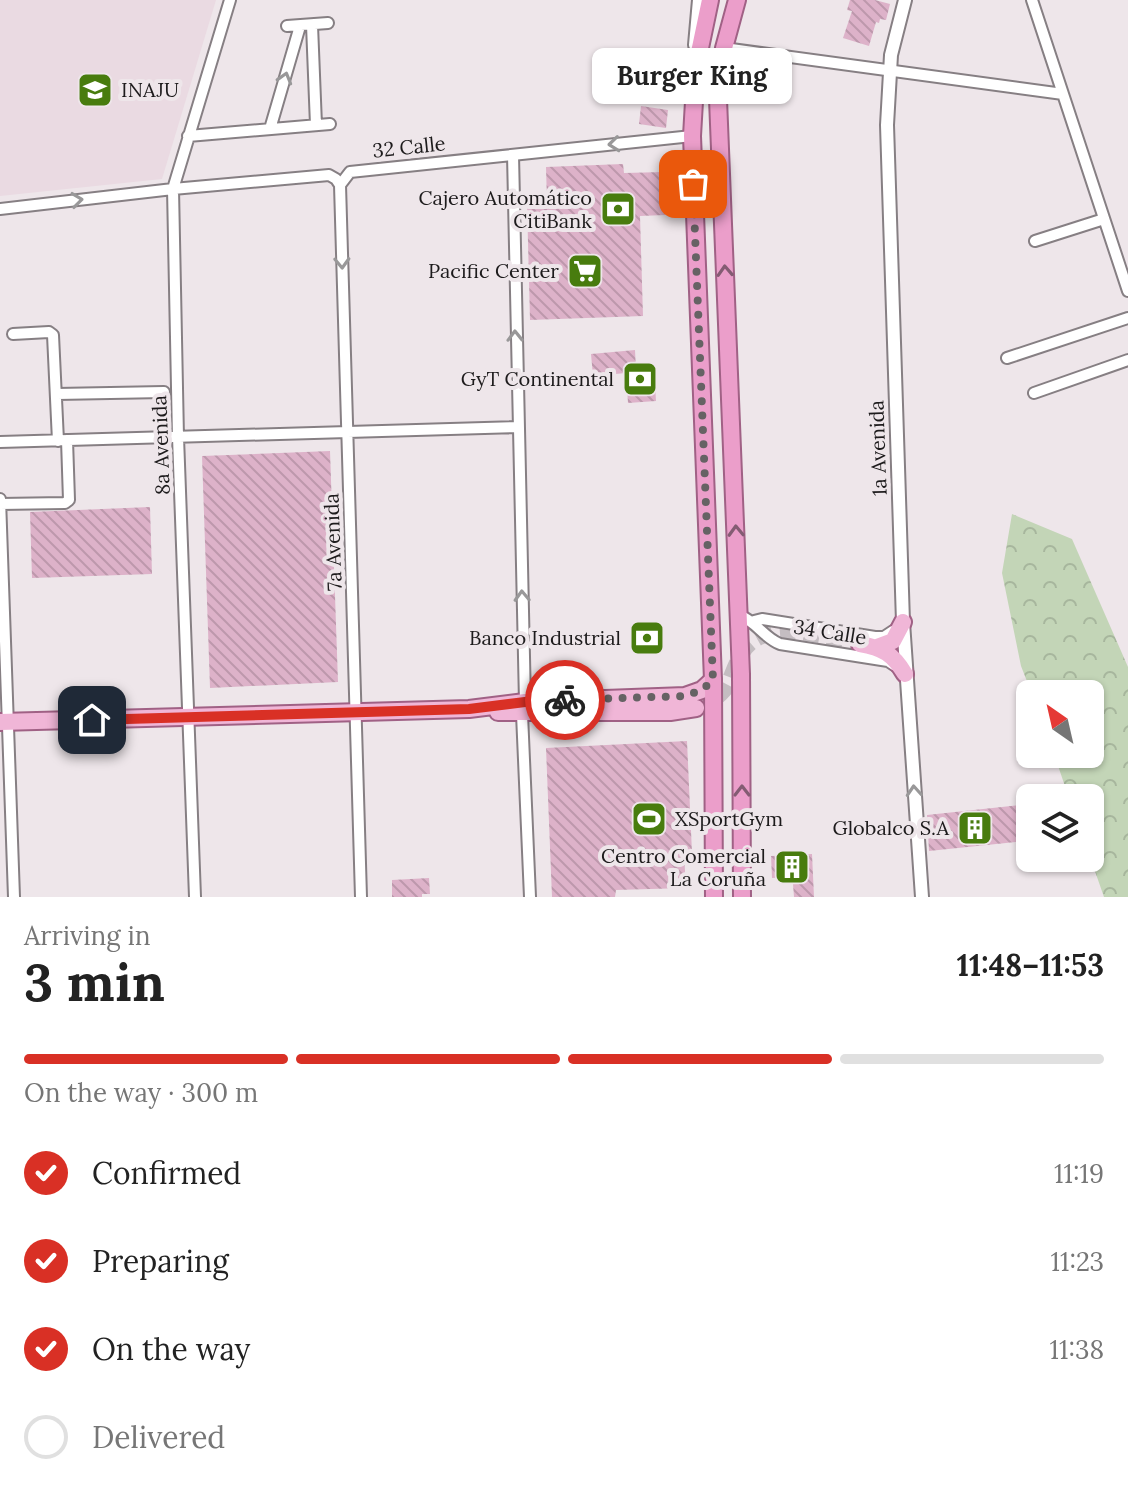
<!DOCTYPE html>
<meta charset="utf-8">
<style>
:root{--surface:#fff;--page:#f2f2f2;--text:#222;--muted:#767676;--line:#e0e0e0;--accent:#d93025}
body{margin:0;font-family:Lora,serif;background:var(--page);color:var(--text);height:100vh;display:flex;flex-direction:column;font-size:30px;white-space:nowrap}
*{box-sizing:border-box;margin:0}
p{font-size:26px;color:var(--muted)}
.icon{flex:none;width:44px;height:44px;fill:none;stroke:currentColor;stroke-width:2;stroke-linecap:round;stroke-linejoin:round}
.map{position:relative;height:897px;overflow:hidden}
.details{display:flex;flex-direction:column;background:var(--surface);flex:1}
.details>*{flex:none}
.needle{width:52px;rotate:326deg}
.fabs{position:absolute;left:1016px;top:680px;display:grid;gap:16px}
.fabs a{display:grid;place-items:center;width:88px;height:88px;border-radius:12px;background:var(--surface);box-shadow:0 2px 6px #0004;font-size:40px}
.pin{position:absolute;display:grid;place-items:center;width:68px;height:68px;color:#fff;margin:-34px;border-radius:16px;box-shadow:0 4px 12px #0006}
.courier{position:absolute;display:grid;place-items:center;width:80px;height:80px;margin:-40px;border:6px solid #d93025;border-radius:50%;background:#fff;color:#222;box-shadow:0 2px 10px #0007}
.bubble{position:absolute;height:56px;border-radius:12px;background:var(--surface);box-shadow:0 2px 6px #0004;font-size:26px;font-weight:700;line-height:56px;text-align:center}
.summary em{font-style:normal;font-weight:700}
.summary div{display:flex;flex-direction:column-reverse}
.summary{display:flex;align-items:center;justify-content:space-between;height:136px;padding:0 24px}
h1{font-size:52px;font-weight:700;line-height:60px}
.bar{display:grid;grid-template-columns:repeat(4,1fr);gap:12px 8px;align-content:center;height:96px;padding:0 24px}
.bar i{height:10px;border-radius:6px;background:var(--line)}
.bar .selected{background:var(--accent)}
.bar p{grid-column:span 4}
ol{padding:0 24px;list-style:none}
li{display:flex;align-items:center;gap:24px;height:88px}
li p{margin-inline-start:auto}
li .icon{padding:8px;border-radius:50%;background:var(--accent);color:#fff;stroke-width:4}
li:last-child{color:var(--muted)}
li i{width:44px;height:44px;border:4px solid var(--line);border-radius:50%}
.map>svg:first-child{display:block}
</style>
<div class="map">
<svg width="1128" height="897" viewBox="0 0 1128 897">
<defs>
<pattern id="forest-crowns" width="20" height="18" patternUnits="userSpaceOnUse" patternTransform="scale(2)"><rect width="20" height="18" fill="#c3d5b7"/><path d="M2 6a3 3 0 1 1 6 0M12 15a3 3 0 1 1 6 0" fill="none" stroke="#a7b69d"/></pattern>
<pattern id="building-back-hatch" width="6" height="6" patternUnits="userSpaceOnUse" patternTransform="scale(2)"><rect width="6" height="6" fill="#ddb2c9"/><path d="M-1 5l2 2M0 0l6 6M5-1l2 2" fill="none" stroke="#bd98ac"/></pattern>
</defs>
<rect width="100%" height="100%" fill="#eee6ea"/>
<!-- built -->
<path fill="#eadae2" d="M0 0H216L162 179 0 196Z"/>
<!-- forest -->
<path fill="url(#forest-crowns)" d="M1012 514 1072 539 1128 667V897H1104L1090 857V798H1069L1054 754H1090V694H1032L1021 666 1002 573Z"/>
<!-- building -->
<path fill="url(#building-back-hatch)" d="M850 0H875L890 4 886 20 880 19 879 23 876 22 869 46 843 38 852 11 847 10Z
M640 80 680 83V94L639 91Z
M641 106 668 110 666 128 639 124Z
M623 164 624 173 664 172 665 215 640 216 643 316 530 320 527 203 547 202 546 167Z
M635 350 636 370 654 368 656 401 628 403 626 373 593 376 591 354Z
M330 451 338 682 210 688 202 456Z
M150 507 152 574 32 578 30 512Z
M687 741 692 853 684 854 686 888 616 890 615 897H552L546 748Z
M1021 805 1024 841 929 851 927 815Z
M812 854 814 897H794L793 884 787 877 772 878 771 856Z
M429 878 430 894H422V897H392V880Z"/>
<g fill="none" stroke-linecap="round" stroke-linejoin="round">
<!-- primary-tunnel -->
<path stroke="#c4bdc1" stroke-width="16" stroke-dasharray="16 8" stroke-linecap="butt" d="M696 708C735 691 724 685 742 653 765 615 827 638 860 644"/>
<defs>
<path id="minor" d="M1032 0 1128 291
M312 25 316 125
M287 26 328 23
M724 48 1063 94
M270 129 300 26
M188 136 330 124
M513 155 525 702
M340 185 361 897
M340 185 350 172 692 136
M0 209 173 189 329 175 336 179 340 185
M1035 241 1104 219
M13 334 49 332 53 335 58 441
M1007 358 1128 318
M1034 393 1128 360
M57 394 164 392
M0 442 517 427
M0 499 14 897
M0 504 65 503 69 500 67 440
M738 614C758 623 763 637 780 644L888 661 894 665
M754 621 762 619 875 637H884L893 631
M522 714 530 897
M195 897 178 437 173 189 230 0"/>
<path id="tertiary" d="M905 0 891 55 887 125 903 622 922 897
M695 45 699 0"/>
<path id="primary" d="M860 644C883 648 893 654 905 674
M877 647 893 641 903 622
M498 712H670L696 708
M0 722 469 709 525 702 685 696 702 690 713 680"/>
<path id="trunk" d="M710 0 696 67 692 136 713 680 714 897
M737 0 724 48 718 99 741 674 742 897"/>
</defs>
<!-- minor casing -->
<use href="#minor" stroke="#867f83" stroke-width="14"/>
<!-- tertiary casing -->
<use href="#tertiary" stroke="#867f83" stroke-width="16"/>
<!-- primary casing -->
<use href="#primary" stroke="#a06185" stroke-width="20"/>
<!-- trunk casing -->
<use href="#trunk" stroke="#a06185" stroke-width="20"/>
<!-- minor -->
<use href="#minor" stroke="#fff" stroke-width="10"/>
<!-- tertiary -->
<use href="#tertiary" stroke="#fff" stroke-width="12"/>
<!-- primary -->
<use href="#primary" stroke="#f0b6d7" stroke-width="16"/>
<!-- trunk -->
<use href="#trunk" stroke="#eb9eca" stroke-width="16"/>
</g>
<!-- one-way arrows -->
<defs><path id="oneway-chevron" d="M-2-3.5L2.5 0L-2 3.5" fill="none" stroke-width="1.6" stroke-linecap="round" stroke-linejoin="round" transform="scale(2)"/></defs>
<g stroke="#999899">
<use href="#oneway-chevron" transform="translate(285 78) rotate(-74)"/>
<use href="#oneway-chevron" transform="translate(614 144) rotate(174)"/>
<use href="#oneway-chevron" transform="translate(77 200) rotate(-7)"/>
<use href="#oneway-chevron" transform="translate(342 263) rotate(88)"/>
<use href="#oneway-chevron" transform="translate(515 336) rotate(-91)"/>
<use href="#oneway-chevron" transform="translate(522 596) rotate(-92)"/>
<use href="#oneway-chevron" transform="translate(914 791) rotate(-94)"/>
</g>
<g stroke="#845c73">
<use href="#oneway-chevron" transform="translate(725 271) rotate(-93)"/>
<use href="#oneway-chevron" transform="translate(736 531) rotate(-92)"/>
<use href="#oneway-chevron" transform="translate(742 791) rotate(-90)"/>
</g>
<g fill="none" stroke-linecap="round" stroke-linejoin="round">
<!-- done -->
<path stroke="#666264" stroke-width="8" stroke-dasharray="0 14.4" d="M565 700 685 696 702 690 713 680 693 184"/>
<!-- route -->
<path stroke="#d93025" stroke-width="10" d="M92 720 469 709 525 702 565 700"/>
</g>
<!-- icons -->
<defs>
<symbol id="school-square" viewBox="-11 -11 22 22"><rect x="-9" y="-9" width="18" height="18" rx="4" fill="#487c0e" stroke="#eee6ea"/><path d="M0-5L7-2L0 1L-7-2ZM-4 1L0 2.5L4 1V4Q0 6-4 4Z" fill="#fff"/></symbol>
<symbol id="bank-square" viewBox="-11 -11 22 22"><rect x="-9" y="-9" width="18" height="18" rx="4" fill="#487c0e" stroke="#eee6ea"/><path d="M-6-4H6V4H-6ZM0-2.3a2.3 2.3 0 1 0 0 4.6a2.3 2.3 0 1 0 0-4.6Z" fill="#fff"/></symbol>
<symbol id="supermarket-square" viewBox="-11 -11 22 22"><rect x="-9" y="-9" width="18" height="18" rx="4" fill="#487c0e" stroke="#eee6ea"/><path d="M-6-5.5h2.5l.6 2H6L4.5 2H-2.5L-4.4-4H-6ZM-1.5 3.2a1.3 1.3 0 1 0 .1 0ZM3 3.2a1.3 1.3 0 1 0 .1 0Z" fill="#fff"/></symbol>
<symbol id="stadium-square" viewBox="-11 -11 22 22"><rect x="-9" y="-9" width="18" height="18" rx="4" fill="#487c0e" stroke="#eee6ea"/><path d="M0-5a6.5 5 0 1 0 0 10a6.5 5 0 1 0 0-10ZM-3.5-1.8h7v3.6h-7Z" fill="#fff"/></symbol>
<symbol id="building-square" viewBox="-11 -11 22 22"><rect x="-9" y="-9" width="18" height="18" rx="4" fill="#487c0e" stroke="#eee6ea"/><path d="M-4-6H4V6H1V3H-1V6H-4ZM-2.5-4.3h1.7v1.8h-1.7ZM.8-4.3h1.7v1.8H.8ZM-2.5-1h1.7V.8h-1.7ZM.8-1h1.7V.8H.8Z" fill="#fff"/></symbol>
</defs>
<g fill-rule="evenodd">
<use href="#school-square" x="75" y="70" width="40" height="40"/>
<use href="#bank-square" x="598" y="189" width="40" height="40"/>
<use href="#supermarket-square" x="565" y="251" width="40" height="40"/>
<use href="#bank-square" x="620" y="359" width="40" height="40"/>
<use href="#bank-square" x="627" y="618" width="40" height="40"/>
<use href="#stadium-square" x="629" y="799" width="40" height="40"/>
<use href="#building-square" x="955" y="808" width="40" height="40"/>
<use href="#building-square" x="772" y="847" width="40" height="40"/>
</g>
<g text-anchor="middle" stroke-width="8" stroke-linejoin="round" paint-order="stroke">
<!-- poi labels -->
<g font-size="20" fill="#1d1b1c" stroke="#eee6ea" text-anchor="end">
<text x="121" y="97" text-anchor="start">INAJU</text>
<text x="592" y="205">Cajero Automático<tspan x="592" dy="23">CitiBank</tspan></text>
<text x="559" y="278">Pacific Center</text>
<text x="614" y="386">GyT Continental</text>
<text x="621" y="645">Banco Industrial</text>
<text x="675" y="826" text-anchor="start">XSportGym</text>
<text x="949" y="835">Globalco S.A</text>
<text x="766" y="863">Centro Comercial<tspan x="766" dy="23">La Coruña</tspan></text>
</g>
<!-- street labels -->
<g font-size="20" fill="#1d1b1c" stroke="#eee6ea">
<text transform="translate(409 147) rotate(-6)" y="7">32 Calle</text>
<text transform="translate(161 445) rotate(-92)" y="7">8a Avenida</text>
<text transform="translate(878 448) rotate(-92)" y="7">1a Avenida</text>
<text transform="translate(333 542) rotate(-92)" y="7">7a Avenida</text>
<text transform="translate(830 632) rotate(9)" y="7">34 Calle</text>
</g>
</g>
</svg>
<div class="fabs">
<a><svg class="needle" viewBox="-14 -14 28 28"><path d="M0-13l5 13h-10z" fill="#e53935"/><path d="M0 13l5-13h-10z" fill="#767676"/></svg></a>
<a><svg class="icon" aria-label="layers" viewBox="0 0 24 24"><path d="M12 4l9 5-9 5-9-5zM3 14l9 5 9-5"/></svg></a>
</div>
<div class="pin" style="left:693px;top:184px;background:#ea580c"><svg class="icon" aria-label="bag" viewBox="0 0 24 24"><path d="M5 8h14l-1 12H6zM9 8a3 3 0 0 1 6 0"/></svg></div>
<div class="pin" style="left:92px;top:720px;background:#1f2937"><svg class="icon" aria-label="home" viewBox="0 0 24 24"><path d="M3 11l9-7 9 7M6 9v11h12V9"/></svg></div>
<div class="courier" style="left:565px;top:700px"><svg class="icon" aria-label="bike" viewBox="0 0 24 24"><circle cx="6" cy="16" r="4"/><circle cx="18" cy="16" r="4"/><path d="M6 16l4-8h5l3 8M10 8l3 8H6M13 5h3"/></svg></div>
<div class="bubble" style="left:592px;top:48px;width:200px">Burger King</div>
</div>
<section class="details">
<div class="summary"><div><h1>3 min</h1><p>Arriving in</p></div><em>11:48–11:53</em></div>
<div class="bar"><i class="selected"></i><i class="selected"></i><i class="selected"></i><i></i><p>On the way · 300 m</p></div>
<ol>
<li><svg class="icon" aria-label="check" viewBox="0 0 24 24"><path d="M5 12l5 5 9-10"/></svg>Confirmed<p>11:19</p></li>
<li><svg class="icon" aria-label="check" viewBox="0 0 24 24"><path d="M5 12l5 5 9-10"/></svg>Preparing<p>11:23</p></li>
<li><svg class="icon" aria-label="check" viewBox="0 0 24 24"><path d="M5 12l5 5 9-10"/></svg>On the way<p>11:38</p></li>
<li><i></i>Delivered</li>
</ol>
</section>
